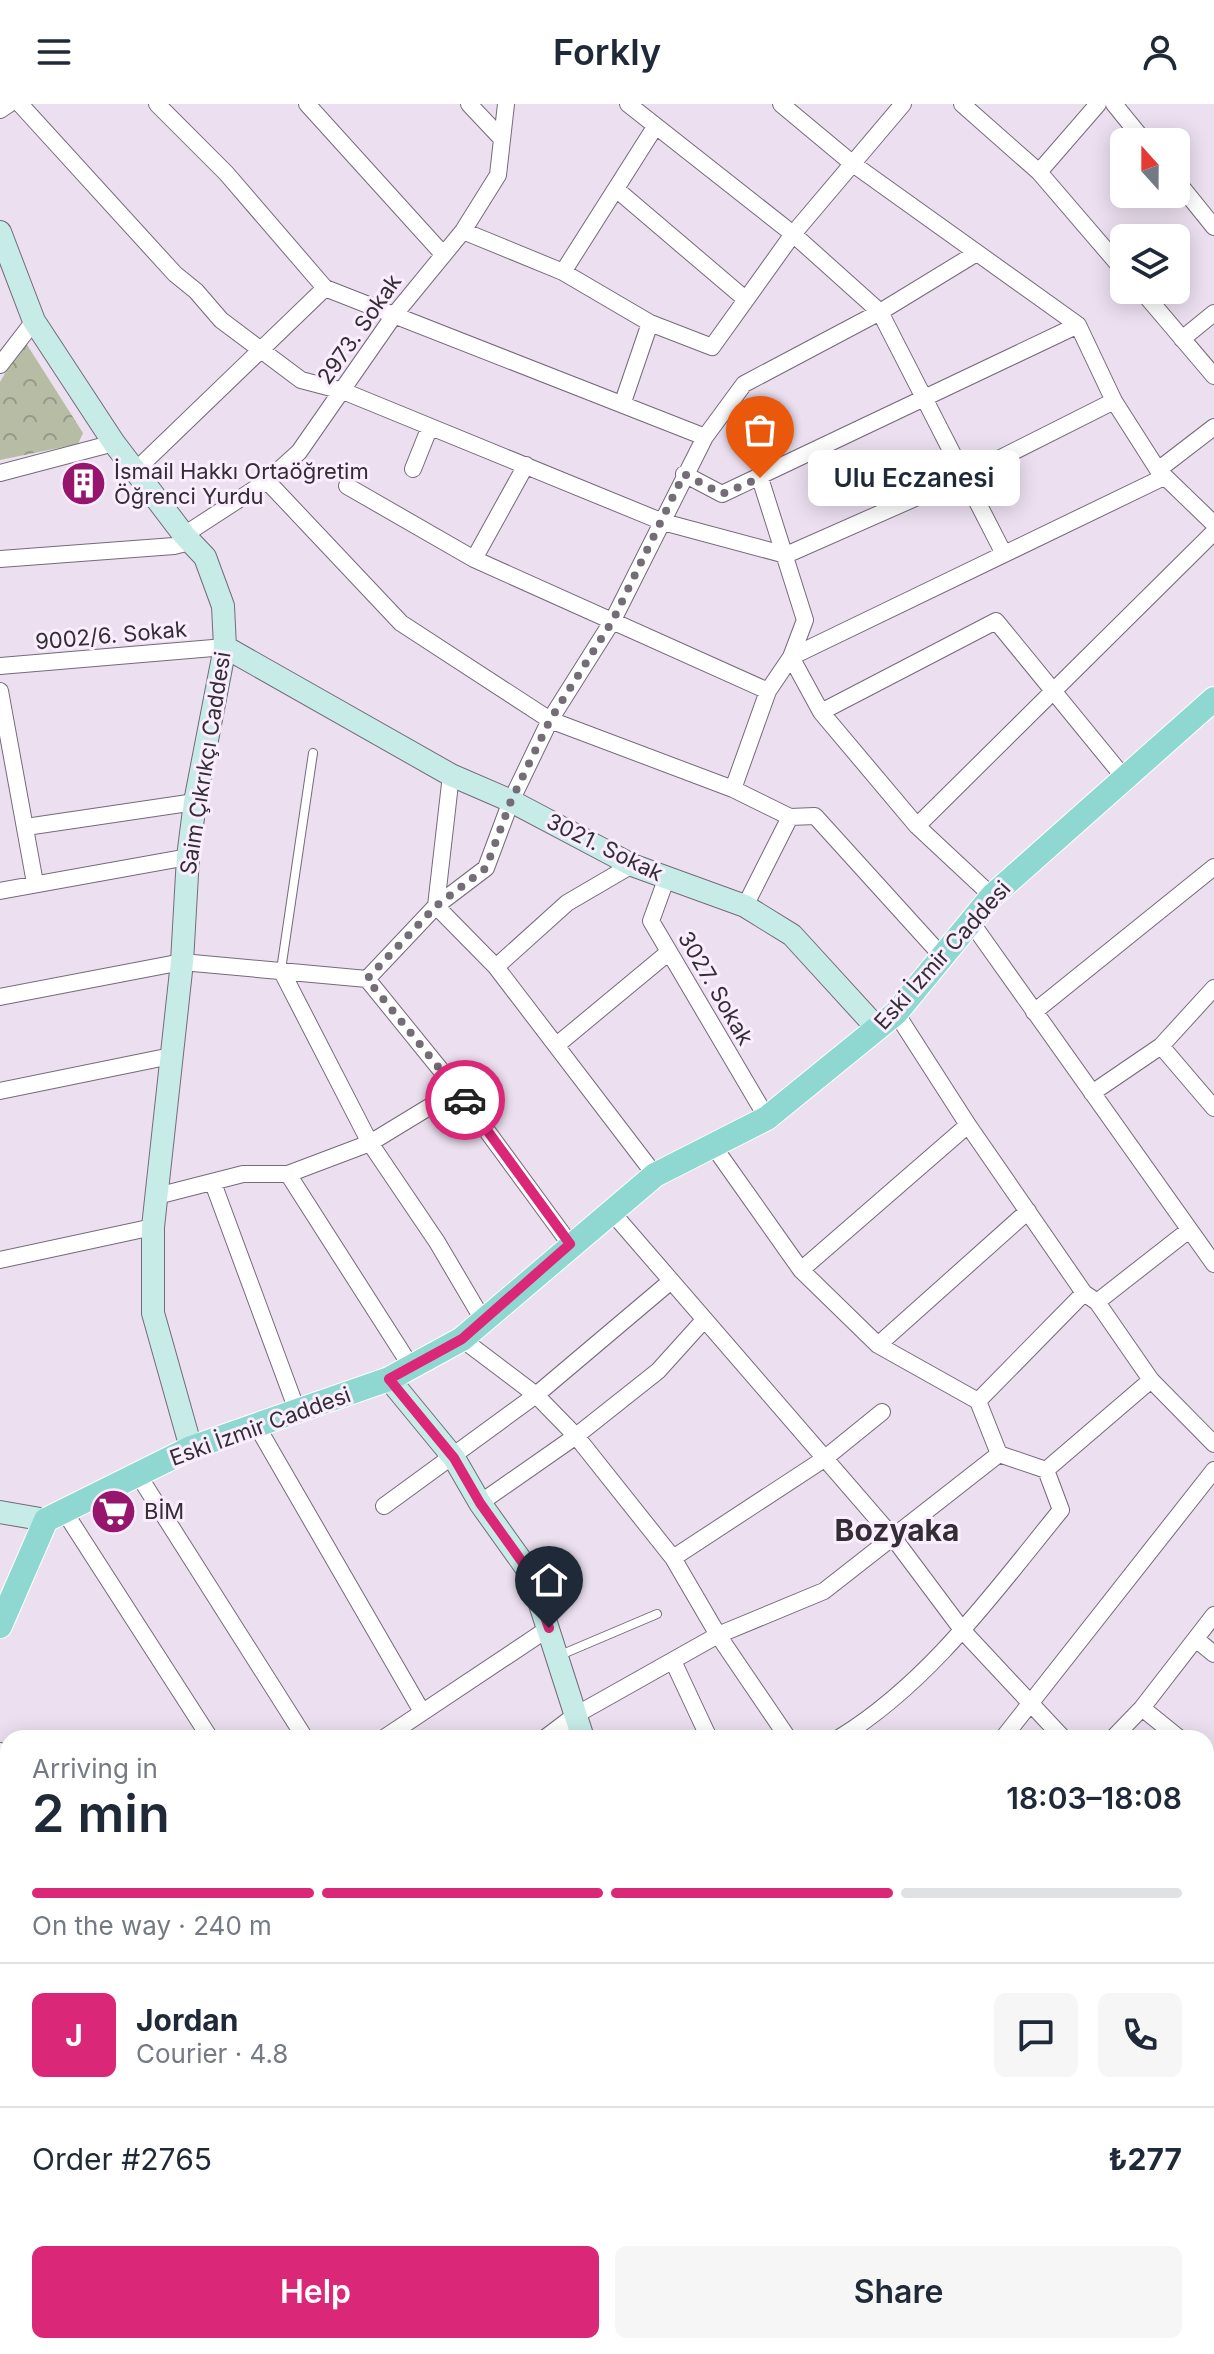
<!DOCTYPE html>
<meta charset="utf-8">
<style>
:root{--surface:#fff;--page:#f6f6f7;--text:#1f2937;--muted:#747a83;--line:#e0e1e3;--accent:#db2777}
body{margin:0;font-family:Inter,sans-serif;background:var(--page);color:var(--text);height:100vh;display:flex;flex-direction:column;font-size:30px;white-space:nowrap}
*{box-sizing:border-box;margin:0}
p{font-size:26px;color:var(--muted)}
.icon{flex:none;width:44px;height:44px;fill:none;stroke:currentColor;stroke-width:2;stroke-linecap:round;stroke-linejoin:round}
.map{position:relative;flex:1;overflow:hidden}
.side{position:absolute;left:0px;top:1626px;width:1214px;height:624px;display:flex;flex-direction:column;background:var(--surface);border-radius:24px 24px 0 0;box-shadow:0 4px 20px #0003}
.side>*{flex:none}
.needle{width:52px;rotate:339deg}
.tools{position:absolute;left:1110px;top:24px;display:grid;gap:16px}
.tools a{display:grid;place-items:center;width:80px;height:80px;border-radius:12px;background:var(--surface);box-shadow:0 4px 20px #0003;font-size:40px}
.pin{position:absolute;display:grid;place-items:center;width:68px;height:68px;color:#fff;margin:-82px -34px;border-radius:50% 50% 50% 0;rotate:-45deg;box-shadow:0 0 8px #0007}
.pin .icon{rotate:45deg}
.courier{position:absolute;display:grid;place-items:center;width:80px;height:80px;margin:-40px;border:6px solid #db2777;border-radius:50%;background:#fff;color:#222;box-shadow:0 2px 10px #0007}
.bubble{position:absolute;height:56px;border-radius:12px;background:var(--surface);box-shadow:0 4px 20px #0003;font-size:26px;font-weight:600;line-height:56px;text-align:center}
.headline em{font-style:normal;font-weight:600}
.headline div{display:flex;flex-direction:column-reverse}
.headline{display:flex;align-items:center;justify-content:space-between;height:136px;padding:0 32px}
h1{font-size:52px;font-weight:600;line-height:60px}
.bar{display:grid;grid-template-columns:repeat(4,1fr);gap:12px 8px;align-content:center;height:96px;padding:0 32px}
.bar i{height:10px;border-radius:6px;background:var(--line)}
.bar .on{background:var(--accent)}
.bar p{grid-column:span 4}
.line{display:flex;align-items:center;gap:20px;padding:0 32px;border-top:2px solid var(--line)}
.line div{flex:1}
.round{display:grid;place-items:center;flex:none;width:84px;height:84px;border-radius:12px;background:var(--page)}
.cta{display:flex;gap:16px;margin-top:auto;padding:16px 32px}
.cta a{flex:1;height:92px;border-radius:12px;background:var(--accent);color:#fff;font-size:32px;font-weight:600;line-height:92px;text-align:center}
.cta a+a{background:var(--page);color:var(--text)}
header{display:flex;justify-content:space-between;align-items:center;height:104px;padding:0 32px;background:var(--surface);font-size:36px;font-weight:600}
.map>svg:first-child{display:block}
</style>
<header><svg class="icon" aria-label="menu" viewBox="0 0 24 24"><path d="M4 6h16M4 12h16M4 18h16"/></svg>Forkly<svg class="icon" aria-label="person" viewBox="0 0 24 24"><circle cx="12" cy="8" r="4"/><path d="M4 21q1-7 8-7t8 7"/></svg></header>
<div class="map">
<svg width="1214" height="2250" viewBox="0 0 1214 2250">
<defs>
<pattern id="forest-crowns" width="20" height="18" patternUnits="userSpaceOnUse" patternTransform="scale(2)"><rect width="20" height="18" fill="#b7bda5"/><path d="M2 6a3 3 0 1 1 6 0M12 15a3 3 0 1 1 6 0" fill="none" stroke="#959a87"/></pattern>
</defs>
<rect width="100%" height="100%" fill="#ece0f0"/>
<!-- forest -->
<path fill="url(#forest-crowns)" d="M24 236 83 329 78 340 0 356V278Z"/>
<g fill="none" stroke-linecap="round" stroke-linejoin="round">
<defs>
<path id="lane" d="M281 866 313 649
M558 1552 657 1510"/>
<path id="street" d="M20 0 175 170 196 187 221 216 301 276 343 287 663 418 786 451 965 372 1114 297
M157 0 226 69 325 184 705 333
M307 0 442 149
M469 0 501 34
M628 0 793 130 880 208 1004 450
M781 0 853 60 1078 221 1114 297 1158 366 1214 420
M962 0 1039 68 1124 167
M1114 0 1145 38
M0 6 9 0
M1039 68 1098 0
M1176 76 1214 123
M616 85 744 194
M463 127 563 168 650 219 623 298
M563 168 655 23
M1141 186 1214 272
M650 219 712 243 793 130 903 0
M1182 235 1214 209
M0 261 34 217
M413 365 429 325
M1158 366 1214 323
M135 367 325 184
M0 369 114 339
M684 370 722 390 1078 221
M267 377 401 519 550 616 733 685 790 713
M347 382 474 455 768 587
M184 431 267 377 299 348 395 210 463 127 498 71 506 0
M0 455 174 442 190 438
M474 455 526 361
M0 562 225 543
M0 587 35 779
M821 608 996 517 1126 676
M451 671 436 802 496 863 655 1071
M733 685 768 587 791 553 805 516 760 374
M917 722 1214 428
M26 723 195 698
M667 773 651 817 767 1014
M0 787 188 753
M992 792 917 722 821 608 791 553 1164 373
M745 802 790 713 815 712 941 851
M971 818 1214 1160
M496 863 567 799 632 761
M281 866 370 1039 437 1138 483 1216
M367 875 457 986 570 1140
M0 893 182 858 367 875 436 802 486 764 511 697 550 616 613 516 705 333 744 280 880 208 975 150
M1034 908 1214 763
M896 909 968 1021 1084 1189 1097 1198 1151 1276 1214 1340
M558 940 669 848
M1161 942 1214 1004
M0 987 171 952
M1092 989 1161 942 1214 884
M714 1043 801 1166 878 1241 978 1297 999 1350 1046 1366 1061 1406C994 1488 930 1578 839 1634
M288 1070 412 1264
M213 1079 298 1309
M157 1092 243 1070H288L370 1039 457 986
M610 1106 892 1432 963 1527 1063 1634
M0 1156 153 1123
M801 1166 968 1021
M1097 1198 1189 1126
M462 1235 536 1291 576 1332 673 1454 718 1531 788 1634
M878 1241 1028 1107
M978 1297 1084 1189
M258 1324 421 1606
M1046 1366 1151 1276
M137 1369 305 1634
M480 1399 576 1332 658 1267 704 1216
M384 1402 536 1291 671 1177
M64 1407 210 1634
M673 1454 824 1355 882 1308
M1197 1536 1214 1550
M673 1557 709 1634
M1142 1604 1179 1634
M384 1634 549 1524
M545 1634 574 1612 718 1531 824 1487 999 1350
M1003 1634 1214 1366
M1113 1634 1142 1604 1214 1511
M0 1647 8 1649
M1206 1657 1214 1663
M1206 1791 1214 1803
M1206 1923 1214 1918
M1206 2027 1214 2022
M0 2141H8
M145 2242 146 2250
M249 2242 251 2250
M620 2242 623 2250
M1061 2242 1076 2250
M4 2250 19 2242
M369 2250 383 2242
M584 2250 600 2242
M820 2250 825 2242
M931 2250 936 2242
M1041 2250 1046 2242
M1213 2250 1214 2247"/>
<path id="secondary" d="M0 128 34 217 114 339 184 431 205 453 223 502 225 543 195 698 188 753 182 858 153 1123V1209L191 1344
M225 543 451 671 511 697 632 761 745 802 792 831 877 924
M389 1275 454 1354 480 1399 530 1469 583 1634
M0 1408 46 1416
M0 1861 8 1859
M1206 2166 1214 2172
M803 2242 806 2250"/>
<path id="primary" d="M0 1522 46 1416 191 1344 389 1275 462 1235 655 1071 767 1014 896 909 992 792 1214 595
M0 1965 8 2023
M38 2242 40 2250"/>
</defs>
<!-- lane casing -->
<use href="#lane" stroke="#756a79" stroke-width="10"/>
<!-- street casing -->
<use href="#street" stroke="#756a79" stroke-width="18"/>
<!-- secondary casing -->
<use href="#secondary" stroke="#756a79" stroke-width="24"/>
<!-- primary casing -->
<use href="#primary" stroke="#fff" stroke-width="26"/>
<!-- lane -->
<use href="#lane" stroke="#fff" stroke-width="8"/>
<!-- street -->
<use href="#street" stroke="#fff" stroke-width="16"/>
<!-- secondary -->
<use href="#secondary" stroke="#c7ece8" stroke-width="22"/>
<!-- primary -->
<use href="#primary" stroke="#8fd8d1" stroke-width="24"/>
</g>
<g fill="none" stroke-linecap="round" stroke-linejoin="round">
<!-- done -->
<path stroke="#746c76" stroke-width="8" stroke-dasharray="0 14.4" d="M465 996 367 875 436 802 486 764 511 697 550 616 613 516 684 370 722 390 760 374"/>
<!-- route -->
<path stroke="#db2777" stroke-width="10" d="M465 996 570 1140 462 1235 389 1275 454 1354 480 1399 530 1469 549 1524"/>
</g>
<!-- icons -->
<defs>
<symbol id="building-disc" viewBox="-11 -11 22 22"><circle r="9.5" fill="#96156d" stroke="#f9edfe"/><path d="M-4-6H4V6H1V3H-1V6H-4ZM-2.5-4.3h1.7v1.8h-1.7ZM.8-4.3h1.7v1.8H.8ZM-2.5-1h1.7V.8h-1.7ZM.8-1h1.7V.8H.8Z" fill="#fff"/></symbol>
<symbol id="supermarket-disc" viewBox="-11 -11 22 22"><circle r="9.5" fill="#96156d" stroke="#f9edfe"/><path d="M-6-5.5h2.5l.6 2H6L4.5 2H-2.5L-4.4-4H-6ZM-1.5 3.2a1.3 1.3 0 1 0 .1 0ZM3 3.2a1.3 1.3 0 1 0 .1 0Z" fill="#fff"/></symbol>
</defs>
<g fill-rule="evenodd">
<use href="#building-disc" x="58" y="354" width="51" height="51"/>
<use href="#supermarket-disc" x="88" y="1382" width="51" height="51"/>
</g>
<g text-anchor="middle" stroke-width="6" stroke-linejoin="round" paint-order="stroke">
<!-- street labels -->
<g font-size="22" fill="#332e34" stroke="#f9edfe">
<text transform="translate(359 225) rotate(-55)" y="8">2973. Sokak</text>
<text transform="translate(111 531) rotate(-5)" y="8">9002/6. Sokak</text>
<text transform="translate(205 659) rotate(-81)" y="8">Saim Çıkrıkçı Caddesi</text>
<text transform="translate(605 743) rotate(26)" y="8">3021. Sokak</text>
<text transform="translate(942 851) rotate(-48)" y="8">Eski İzmir Caddesi</text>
<text transform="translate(716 884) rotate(60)" y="8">3027. Sokak</text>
<text transform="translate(260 1322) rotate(-20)" y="8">Eski İzmir Caddesi</text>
</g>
<!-- poi labels -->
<g font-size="22" fill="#332e34" stroke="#f9edfe" text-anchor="start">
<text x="114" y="375">İsmail Hakkı Ortaöğretim<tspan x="114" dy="25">Öğrenci Yurdu</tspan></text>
<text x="144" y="1415">BİM</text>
</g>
<!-- district labels -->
<g font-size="30" font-weight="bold" fill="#332e34" stroke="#f9edfe">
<text x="897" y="1437">Bozyaka</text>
</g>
</g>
</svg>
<div class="tools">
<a><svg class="needle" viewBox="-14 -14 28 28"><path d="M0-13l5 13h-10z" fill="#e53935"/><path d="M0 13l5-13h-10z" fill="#747a83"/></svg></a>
<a><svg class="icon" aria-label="layers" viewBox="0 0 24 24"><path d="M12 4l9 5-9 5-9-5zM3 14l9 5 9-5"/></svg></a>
</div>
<div class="pin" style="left:760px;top:374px;background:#ea580c"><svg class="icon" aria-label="bag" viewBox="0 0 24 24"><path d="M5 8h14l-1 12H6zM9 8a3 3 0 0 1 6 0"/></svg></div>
<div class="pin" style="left:549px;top:1524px;background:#1f2937"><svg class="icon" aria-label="home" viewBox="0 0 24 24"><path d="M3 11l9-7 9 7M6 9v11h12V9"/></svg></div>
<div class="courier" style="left:465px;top:996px"><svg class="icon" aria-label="car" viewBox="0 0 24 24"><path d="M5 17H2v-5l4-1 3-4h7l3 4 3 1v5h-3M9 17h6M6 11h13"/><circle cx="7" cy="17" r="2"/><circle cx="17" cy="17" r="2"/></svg></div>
<div class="bubble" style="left:808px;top:346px;width:212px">Ulu Eczanesi</div>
<section class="side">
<div class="headline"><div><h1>2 min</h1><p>Arriving in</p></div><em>18:03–18:08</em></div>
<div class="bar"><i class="on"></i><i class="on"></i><i class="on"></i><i></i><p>On the way · 240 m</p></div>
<div class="line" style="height:144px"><b class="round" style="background:var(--accent);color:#fff">J</b><div><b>Jordan</b><p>Courier · 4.8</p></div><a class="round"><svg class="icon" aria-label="chat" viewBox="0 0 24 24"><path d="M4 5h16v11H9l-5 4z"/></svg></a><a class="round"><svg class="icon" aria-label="phone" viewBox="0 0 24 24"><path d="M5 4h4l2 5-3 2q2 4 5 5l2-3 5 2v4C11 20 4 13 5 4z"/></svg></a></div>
<div class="line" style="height:104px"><div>Order #2765</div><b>₺277</b></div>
<div class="cta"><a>Help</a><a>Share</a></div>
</section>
</div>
